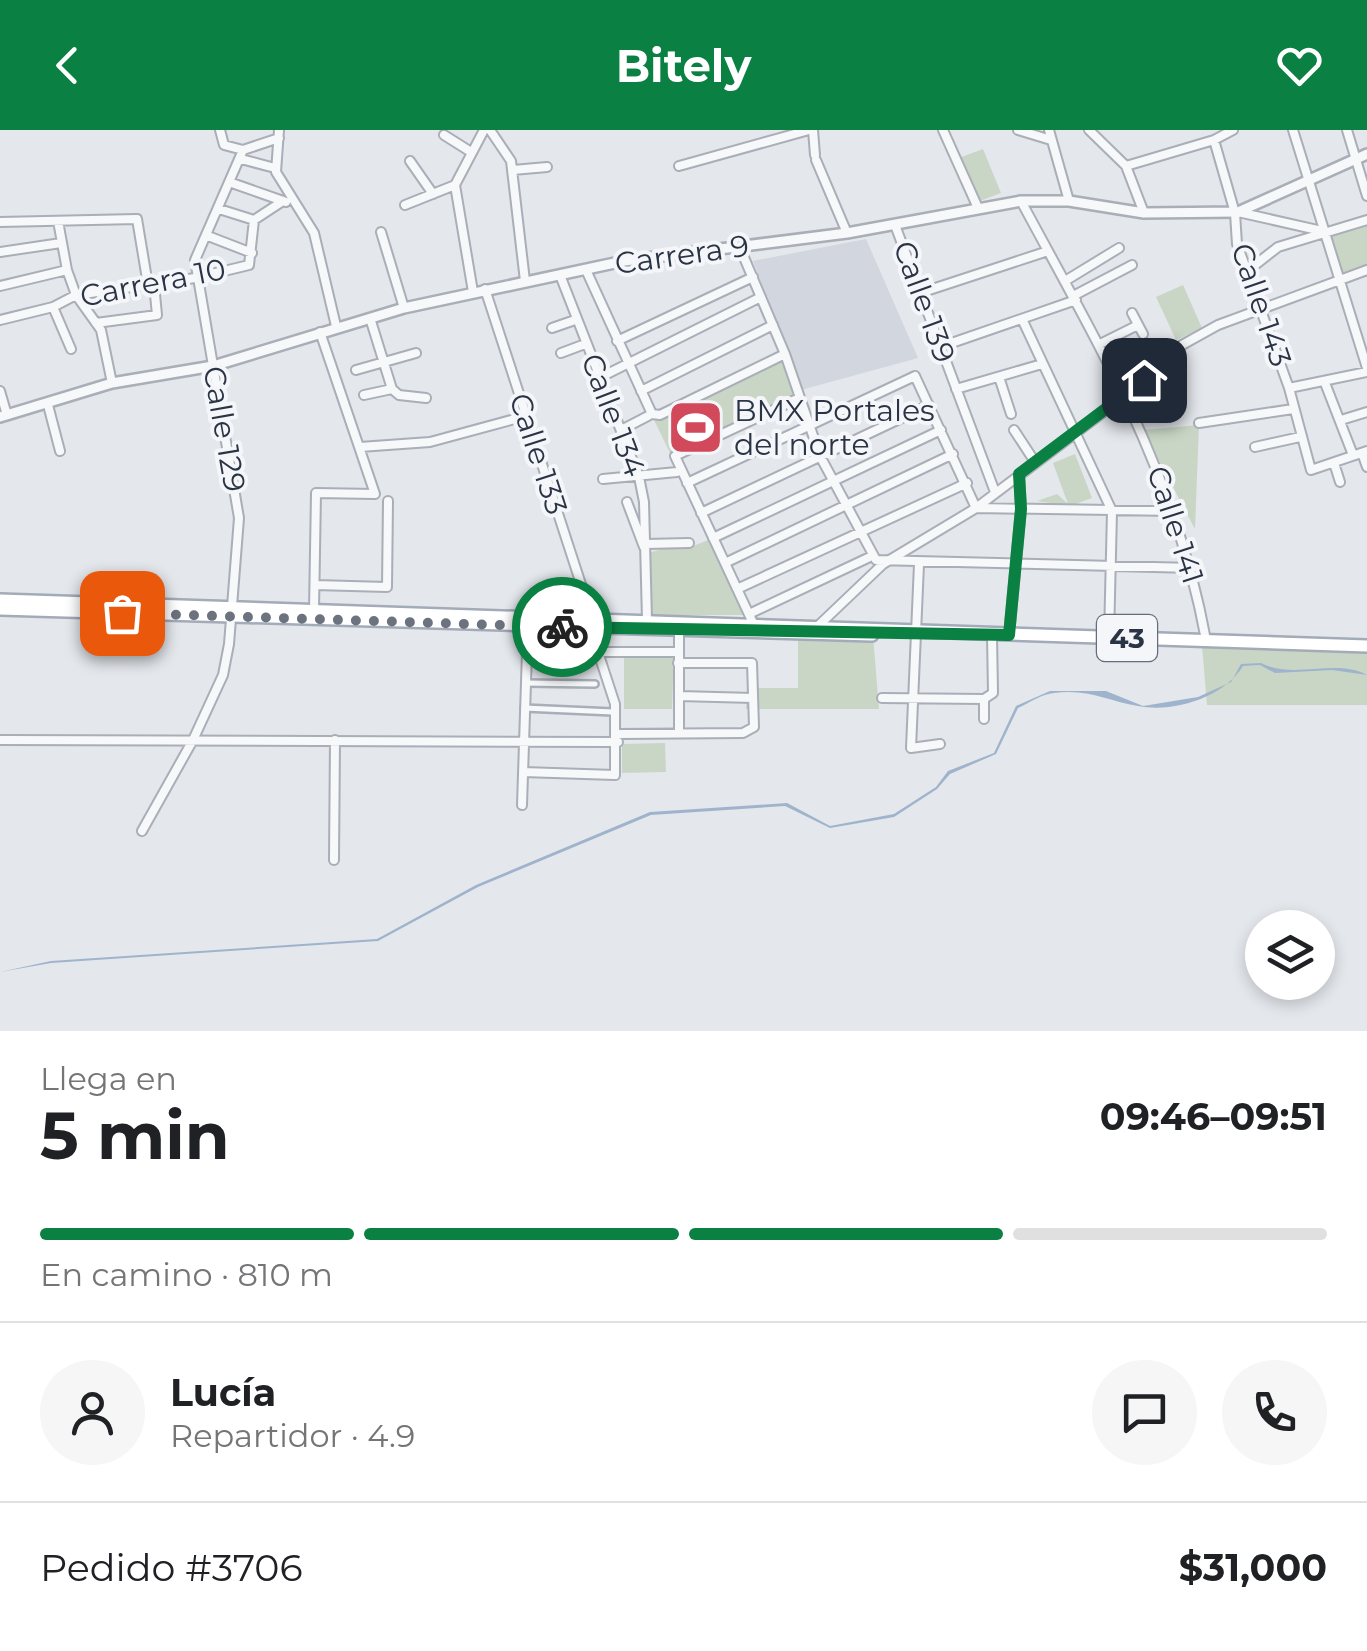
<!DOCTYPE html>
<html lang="es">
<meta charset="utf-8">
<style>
:root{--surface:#fff;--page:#f6f6f6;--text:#202124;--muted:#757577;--line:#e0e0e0;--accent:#0b8043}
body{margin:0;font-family:Montserrat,sans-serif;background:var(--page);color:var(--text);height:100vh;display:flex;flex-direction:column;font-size:38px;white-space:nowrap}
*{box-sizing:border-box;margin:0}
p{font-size:32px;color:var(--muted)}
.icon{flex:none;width:55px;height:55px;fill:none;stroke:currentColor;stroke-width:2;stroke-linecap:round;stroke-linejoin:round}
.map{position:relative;height:901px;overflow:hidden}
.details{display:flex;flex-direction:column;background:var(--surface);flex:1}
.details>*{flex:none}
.fabs{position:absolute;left:1245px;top:780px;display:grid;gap:20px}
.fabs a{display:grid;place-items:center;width:90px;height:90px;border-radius:50%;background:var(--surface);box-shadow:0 5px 15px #0003;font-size:50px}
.pin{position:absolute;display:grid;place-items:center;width:85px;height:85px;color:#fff;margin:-42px;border-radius:20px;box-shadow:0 5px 15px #0006}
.courier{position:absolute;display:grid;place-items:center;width:100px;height:100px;margin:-50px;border:8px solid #0b8043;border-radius:50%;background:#fff;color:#222;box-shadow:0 2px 12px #0007}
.head em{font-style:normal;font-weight:700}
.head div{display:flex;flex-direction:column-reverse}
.head{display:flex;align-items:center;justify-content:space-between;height:170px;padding:0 40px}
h1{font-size:65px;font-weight:700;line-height:75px}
.bar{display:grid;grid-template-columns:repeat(4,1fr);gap:15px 10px;align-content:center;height:120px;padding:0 40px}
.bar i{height:12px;border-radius:8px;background:var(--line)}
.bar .current{background:var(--accent)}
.bar p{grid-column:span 4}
.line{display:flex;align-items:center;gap:25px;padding:0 40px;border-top:2px solid var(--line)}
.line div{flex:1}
.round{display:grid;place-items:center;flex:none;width:105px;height:105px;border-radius:52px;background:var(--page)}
header{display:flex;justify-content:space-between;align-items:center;height:130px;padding:0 40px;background:var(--accent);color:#fff;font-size:45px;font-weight:700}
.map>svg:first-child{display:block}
</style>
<header><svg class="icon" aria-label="back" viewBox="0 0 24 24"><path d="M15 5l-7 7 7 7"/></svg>Bitely<svg class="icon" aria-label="heart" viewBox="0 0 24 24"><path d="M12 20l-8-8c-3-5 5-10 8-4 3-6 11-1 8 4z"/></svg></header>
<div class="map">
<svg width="1367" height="901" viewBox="0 0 1367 901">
<rect width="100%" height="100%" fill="#e4e7ec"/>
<!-- built -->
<path fill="#d2d6de" d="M866 109 918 228 801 260 753 131Z"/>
<!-- green -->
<path fill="#c9d6c5" d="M983 19 1001 63 977 72 959 28Z
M1367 92V146L1343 154 1325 104Z
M1183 155 1202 198 1176 210 1156 167Z
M786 226 793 269 672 327 654 290Z
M1199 295 1195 399 1143 300Z
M1075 324 1092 368 1070 376 1037 371 1057 364 1068 374 1053 333Z
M711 409 745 485H652L649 423 677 414 688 418Z
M798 504 873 505 879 579H746L747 558H798Z
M1202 516 1367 522V575H1207Z
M624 522 674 523 672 579H624Z
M665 613 666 642 622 643V614Z"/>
<!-- water -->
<path fill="#9fb4cc" d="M1261 533C1293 550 1336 528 1367 545L1332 540 1275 543 1260 535 1243 536C1224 567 1175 583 1138 576 1109 571 1086 558 1054 563 1042 564 1029 573 1018 578L996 624 950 644 937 659 894 687 830 698 785 676 651 685 478 757 378 811 51 833 0 842 51 831 377 809 476 755 650 682 787 673 830 696 894 684 936 657 948 641 994 623 1016 576 1050 561H1106L1143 576 1198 567 1231 552 1241 534Z"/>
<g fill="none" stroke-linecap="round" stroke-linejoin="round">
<defs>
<path id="pedestrian" d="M526 553 595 554
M524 578 613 582"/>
<path id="minor" d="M220 0 224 15 243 20 279 8
M279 0 276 42 314 103 336 196
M490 0 511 31 525 151
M813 0 815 25
M943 0 978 78
M1018 0 1051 10
M1049 0 1069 71
M1089 0 1126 36 1144 83
M1293 0 1367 238
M1347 0 1367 66
M444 5 471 22
M1214 10 1235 83 1237 114 1289 258 1311 340 1367 321
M241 29 275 38
M816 30 847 103
M410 31 433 64
M679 36 809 0
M1126 36 1214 10 1233 0
M513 40 547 37
M229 52 286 72
M1021 71C1101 220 1175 341 1206 510
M405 75 455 55
M219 79 254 90 283 71
M1238 82 1322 101
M58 91 67 140 76 165 101 200 112 253
M0 92 137 89 148 155
M895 95 995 362
M381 102 404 178
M208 106 252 123
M740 118 785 224 820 326 876 430 1193 438
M0 122 61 113
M586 140 652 284 660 285 785 224
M1246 142 1278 117 1367 90
M560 145 639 347 644 372 647 490
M1065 151 1119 118
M0 156 67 140
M485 159 592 488
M473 162 455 55 484 0
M920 163 1048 121
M1073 166 1132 135
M53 177 71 219
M1132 183 1143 204
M370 188 392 259
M1022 189 1112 381 1109 508
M0 190 53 177 76 165 195 148 249 135 254 90
M96 193 157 185 154 154
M552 198 575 190
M617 211 753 147
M1100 214 1138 195
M940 217 1076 170
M561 223 585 214
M356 240 416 223
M999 247 1011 284
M599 248 761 167
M1325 253 1353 325
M1289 258 1367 242
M956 259 1042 234
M0 261 7 285
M641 261 773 195
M364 265 392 259 399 265 426 268
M48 275 60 321
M1341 290 1367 282
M1199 293 1293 279
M621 300 648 286
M1014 300 1035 332
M360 317 430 312 526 286
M1255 317 1300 307
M1362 323 1367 337
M1334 333 1340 352
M603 349 677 342
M687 353 915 246 976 378 1175 381
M627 372 644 417
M701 383 929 275
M713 408 941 300
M646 414 689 413
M725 433 953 324
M919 434 911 618 940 614
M315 455 387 457 388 371
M737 459 967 353
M314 480 316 363 375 364 320 202
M749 484 872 426
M753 493 675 326 799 268
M819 495 883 434 976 378 1126 265 1182 215 1218 195 1367 140
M679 500V600
M1009 505 1021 379 1019 344
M679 566 753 568
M882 568 984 569
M984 589V569L993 563 992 505
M618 604 743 603 754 597 752 533H678
M0 610 618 612
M523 642 615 645V574L598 522
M522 675 527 522H678
M142 701 193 610 223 545 229 514 239 388 195 130 243 20
M334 730 335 610"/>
<path id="tertiary" d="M0 287 112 253 213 236 404 178 624 131 847 103 1021 71H1069L1144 83 1238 82 1367 24"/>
<path id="primary" d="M0 470 1367 516
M0 479 872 505"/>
</defs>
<!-- pedestrian casing -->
<use href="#pedestrian" stroke="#a9aeb7" stroke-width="10"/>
<!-- minor casing -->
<use href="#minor" stroke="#a9aeb7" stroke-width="12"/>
<!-- tertiary casing -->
<use href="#tertiary" stroke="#a9aeb7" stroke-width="14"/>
<!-- primary casing -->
<use href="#primary" stroke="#a3abb8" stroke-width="16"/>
<!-- pedestrian -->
<use href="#pedestrian" stroke="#f7f8fa" stroke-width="5"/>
<!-- minor -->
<use href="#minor" stroke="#f7f8fa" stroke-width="8"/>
<!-- tertiary -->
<use href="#tertiary" stroke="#f7f8fa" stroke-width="9"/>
<!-- primary -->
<use href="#primary" stroke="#fff" stroke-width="11"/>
</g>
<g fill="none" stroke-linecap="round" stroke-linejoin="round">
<!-- done -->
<path stroke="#6c737f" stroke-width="10" stroke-dasharray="0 18" d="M122 483 562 497"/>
<!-- route -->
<path stroke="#0b8043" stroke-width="12" d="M562 497 1009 505 1021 379 1019 344 1144 250"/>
</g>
<!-- icons -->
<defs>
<symbol id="stadium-square" viewBox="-11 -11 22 22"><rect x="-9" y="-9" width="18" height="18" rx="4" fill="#d1495b" stroke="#f4f6f9"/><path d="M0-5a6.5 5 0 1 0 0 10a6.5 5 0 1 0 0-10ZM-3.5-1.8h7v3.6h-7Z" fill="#fff"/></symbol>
</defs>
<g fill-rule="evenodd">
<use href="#stadium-square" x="664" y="266" width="63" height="63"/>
</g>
<g text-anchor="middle" stroke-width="8" stroke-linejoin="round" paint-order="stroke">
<!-- shield labels -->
<rect fill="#f4f6f9" stroke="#676e7b" stroke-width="2.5" x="1097" y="485" width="60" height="46" rx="8"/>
<g font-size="28" font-weight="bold" fill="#2b3445">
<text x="1127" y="518">43</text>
</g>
<!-- street labels -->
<g font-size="30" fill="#2b3445" stroke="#f4f6f9">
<text transform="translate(682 125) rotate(-8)" y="10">Carrera 9</text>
<text transform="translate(153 153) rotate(-11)" y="10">Carrera 10</text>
<text transform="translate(924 172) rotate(70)" y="10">Calle 139</text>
<text transform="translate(1261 175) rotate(71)" y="10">Calle 143</text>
<text transform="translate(613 285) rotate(69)" y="10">Calle 134</text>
<text transform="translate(224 299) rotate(80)" y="10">Calle 129</text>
<text transform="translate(538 324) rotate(72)" y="10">Calle 133</text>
<text transform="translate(1175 395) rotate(72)" y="10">Calle 141</text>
</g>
<!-- poi labels -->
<g font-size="30" fill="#2b3445" stroke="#f4f6f9" text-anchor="start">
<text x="734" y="291">BMX Portales<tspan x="734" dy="34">del norte</tspan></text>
</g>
</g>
</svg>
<div class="fabs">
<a><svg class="icon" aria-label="layers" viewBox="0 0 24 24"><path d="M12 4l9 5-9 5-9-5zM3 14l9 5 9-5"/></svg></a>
</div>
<div class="pin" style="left:122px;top:483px;background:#ea580c"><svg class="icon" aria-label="bag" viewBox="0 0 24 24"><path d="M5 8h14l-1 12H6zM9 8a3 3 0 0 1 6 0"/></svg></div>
<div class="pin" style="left:1144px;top:250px;background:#1f2937"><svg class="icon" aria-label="home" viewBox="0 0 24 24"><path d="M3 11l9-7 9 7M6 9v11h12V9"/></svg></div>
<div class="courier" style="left:562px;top:497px"><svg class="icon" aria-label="bike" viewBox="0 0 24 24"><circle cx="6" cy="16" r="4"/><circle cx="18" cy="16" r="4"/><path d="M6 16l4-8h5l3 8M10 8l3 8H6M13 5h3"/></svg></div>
</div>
<section class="details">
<div class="head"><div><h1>5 min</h1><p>Llega en</p></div><em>09:46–09:51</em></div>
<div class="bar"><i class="current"></i><i class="current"></i><i class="current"></i><i></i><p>En camino · 810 m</p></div>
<div class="line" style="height:180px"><a class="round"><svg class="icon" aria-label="person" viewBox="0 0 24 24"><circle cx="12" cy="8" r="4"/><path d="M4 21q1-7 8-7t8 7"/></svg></a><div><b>Lucía</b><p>Repartidor · 4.9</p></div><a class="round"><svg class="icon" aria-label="chat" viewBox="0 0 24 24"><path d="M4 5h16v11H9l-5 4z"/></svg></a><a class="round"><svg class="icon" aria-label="phone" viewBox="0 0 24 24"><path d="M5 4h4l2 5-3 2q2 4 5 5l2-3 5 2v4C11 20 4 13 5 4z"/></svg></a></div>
<div class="line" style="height:130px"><div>Pedido #3706</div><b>$31,000</b></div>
</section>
